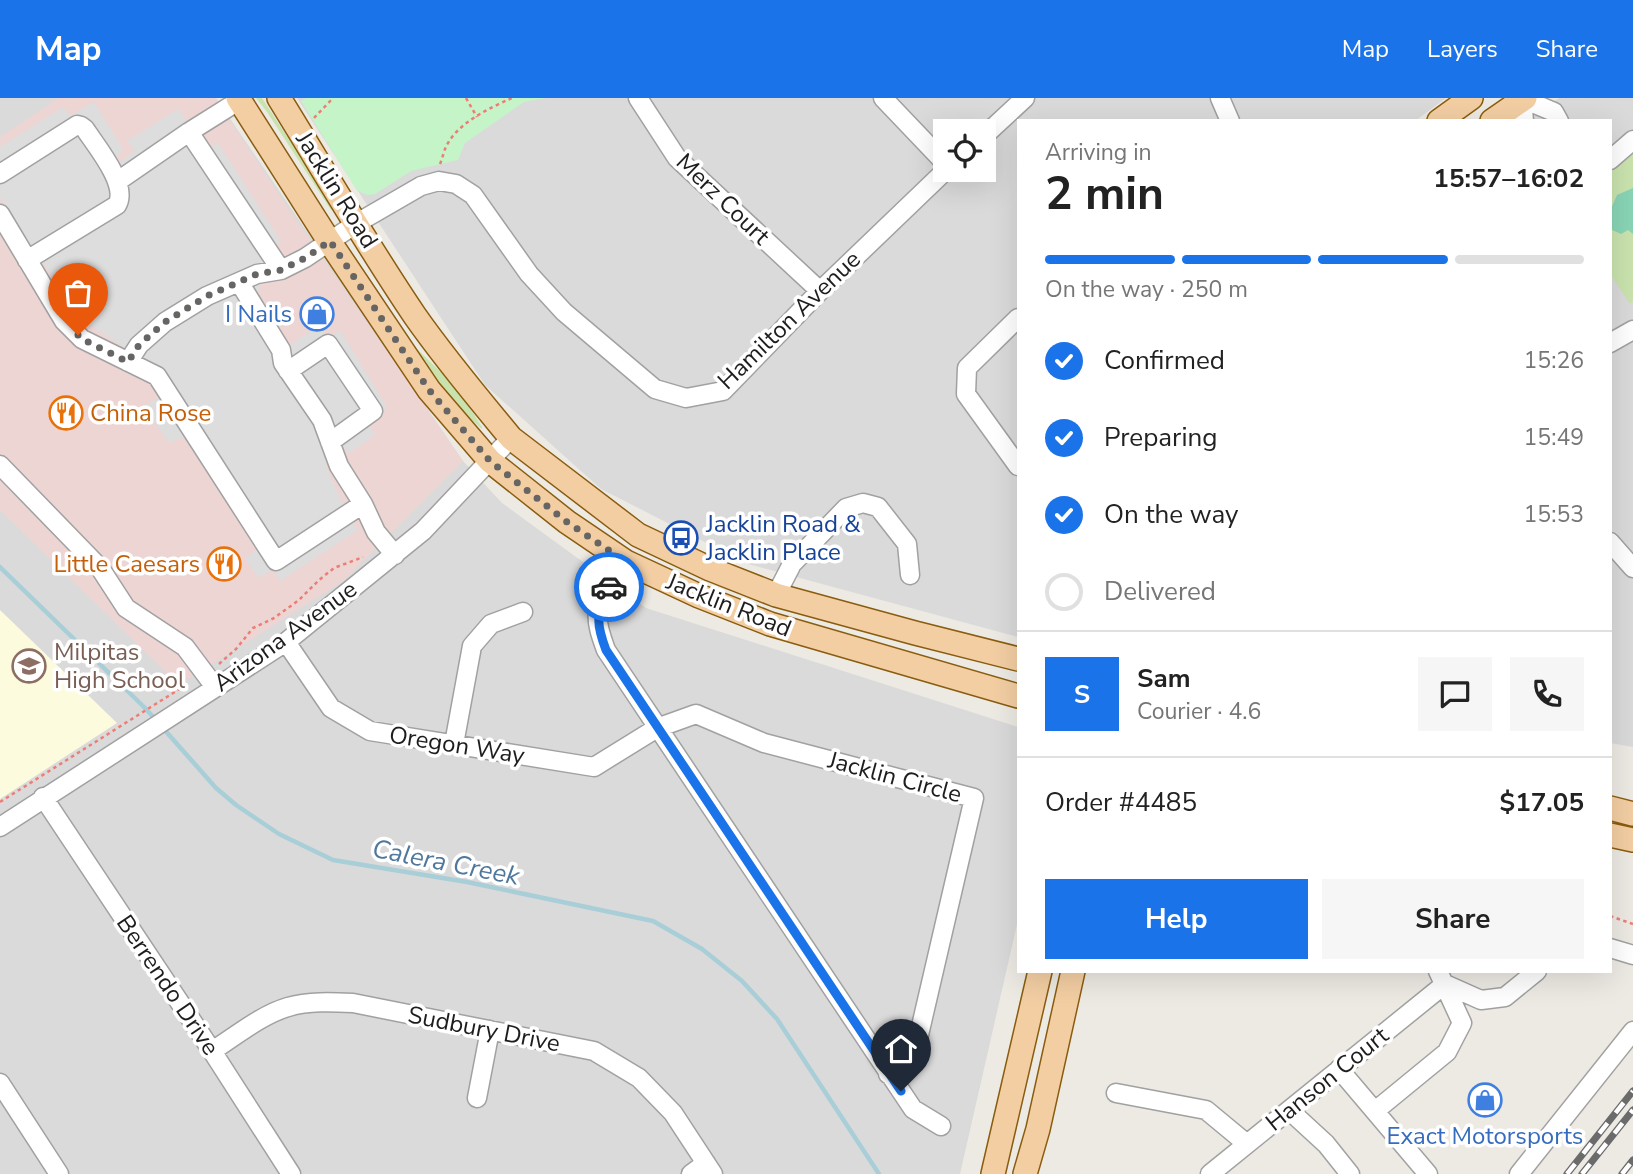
<!DOCTYPE html>
<meta charset="utf-8">
<style>
:root{--surface:#fff;--page:#f6f6f6;--text:#222;--muted:#767676;--line:#e0e0e0;--accent:#1a73e8}
body{margin:0;font-family:"Nunito Sans",sans-serif;background:var(--page);color:var(--text);height:100vh;display:flex;flex-direction:column;font-size:26px;white-space:nowrap}
*{box-sizing:border-box;margin:0}
p{font-size:23px;color:var(--muted)}
.icon{flex:none;width:38px;height:38px;fill:none;stroke:currentColor;stroke-width:2;stroke-linecap:round;stroke-linejoin:round}
.map{position:relative;flex:1;overflow:hidden}
.side{position:absolute;left:1017px;top:21px;width:595px;height:854px;display:flex;flex-direction:column;background:var(--surface);border-radius:0px;box-shadow:0 7px 28px #0002}
.side>*{flex:none}
.buttons{position:absolute;left:933px;top:21px;display:grid;gap:14px}
.buttons a{display:grid;place-items:center;width:63px;height:63px;border-radius:0px;background:var(--surface);box-shadow:0 7px 28px #0002;font-size:35px}
.pin{position:absolute;display:grid;place-items:center;width:60px;height:60px;color:#fff;margin:-72px -30px;border-radius:50% 50% 50% 0;rotate:-45deg;box-shadow:0 0 7px #0007}
.pin .icon{rotate:45deg}
.courier{position:absolute;display:grid;place-items:center;width:70px;height:70px;margin:-35px;border:5px solid #1a73e8;border-radius:50%;background:#fff;color:#222;box-shadow:0 2px 9px #0007}
.summary em{font-style:normal;font-weight:700}
.summary div{display:flex;flex-direction:column-reverse}
.summary{display:flex;align-items:center;justify-content:space-between;height:119px;padding:0 28px}
h1{font-size:46px;font-weight:700;line-height:52px}
.bar{display:grid;grid-template-columns:repeat(4,1fr);gap:10px 7px;align-content:center;height:84px;padding:0 28px}
.bar i{height:9px;border-radius:5px;background:var(--line)}
.bar .current{background:var(--accent)}
.bar p{grid-column:span 4}
.line{display:flex;align-items:center;gap:18px;padding:0 28px;border-top:2px solid var(--line)}
.line div{flex:1}
.round{display:grid;place-items:center;flex:none;width:74px;height:74px;border-radius:0px;background:var(--page)}
ol{padding:0 28px;list-style:none}
li{display:flex;align-items:center;gap:21px;height:77px}
li p{margin-inline-start:auto}
li .icon{padding:7px;border-radius:50%;background:var(--accent);color:#fff;stroke-width:4}
li:last-child{color:var(--muted)}
li i{width:38px;height:38px;border:4px solid var(--line);border-radius:50%}
.cta{display:flex;gap:14px;margin-top:auto;padding:14px 28px}
.cta a{flex:1;height:80px;border-radius:0px;background:var(--accent);color:#fff;font-size:28px;font-weight:700;line-height:80px;text-align:center}
.cta a+a{background:var(--page);color:var(--text)}
header{display:flex;align-items:center;gap:42px;box-sizing:border-box;height:98px;padding:0 35px;background:var(--accent);color:#fff}
header strong{font-size:33px}
nav{display:flex;gap:38px;margin-inline-start:auto;font-size:24px}
.map>svg:first-child{display:block}
</style>
<header>
<strong>Map</strong>
<nav><a>Map</a><a>Layers</a><a>Share</a></nav>
</header>
<div class="map">
<svg width="1633" height="1076" viewBox="0 0 1633 1076">
<rect width="100%" height="100%" fill="#edeae4"/>
<!-- residential -->
<path fill="#dbdada" fill-rule="evenodd" d="M0 0H216L463 363 502 405 646 510 1018 629V822L960 1076H0Z
M297 0H1446L1415 23H1018V539L748 466 601 391 485 287ZM945 33H984V72H945Z
M1559 0H1633V649L1610 645V23H1527Z"/>
<!-- commercial -->
<path fill="#edd5d4" d="M59 0H215L286 107 463 363 343 483 179 587 0 412V39Z"/>
<!-- education -->
<path fill="#fcfbde" d="M0 512 117 625 0 701Z"/>
<!-- grass -->
<path fill="#cae3ae" d="M256 0H262L334 110 331 112 267 14Z
M1633 56V203L1630 206 1610 176V74Z
M350 154H351L415 249 457 290 482 329V331L467 318 428 272Z"/>
<!-- park -->
<path fill="#c4f4c7" d="M306 0H546L524 4 465 45 458 62 411 73 375 96 368 97 362 95 356 91 301 3Z"/>
<!-- pitch -->
<path fill="#89d5b6" d="M1633 90V136L1628 132 1621 136 1610 131V113L1617 97Z"/>
<!-- parking -->
<path fill="#ddd" d="M94 4 123 51 117 59 121 64 135 52 127 43 178 11 208 51 218 45 281 143 271 150 256 201 287 249 318 228 328 240 340 232 387 309 367 323 375 337 348 356 343 346 325 364 331 381 352 424 358 432 280 483 273 471 259 480 245 460 258 451 186 338 169 345 144 308 160 299 152 268 81 221 0 100V49L63 9 70 18Z"/>
<g fill="none" stroke-linecap="round" stroke-linejoin="round">
<!-- stream -->
<path stroke="#a8ced7" stroke-width="4.5" d="M0 469 143 608 157 623
M162 629 216 690 236 707 279 736 333 762 467 784 653 823 702 851 742 883 777 921 879 1076"/>
<defs>
<path id="minor" d="M638 0 677 60 820 193
M883 0 945 65
M1220 0 1230 23
M1522 0 1524 23
M1523 1 1554 14 1559 23
M189 34 281 172
M984 38 1025 0
M1610 62 1633 42
M0 76 77 27 81 28 85 31C96 48 129 87 117 107L27 162
M118 83 189 34 240 2
M0 116 64 223 82 241 157 278 276 463 363 406
M239 184 281 252 283 265 322 322 339 368 363 406 376 434 395 457
M1018 220 967 270 966 296 1018 368
M1610 245 1633 232
M128 264 139 247 165 224 207 198 257 176 281 172 305 160 357 125 421 88 439 83 456 86 473 97 529 176 564 214 655 291 686 300 723 293 820 193 946 72
M288 273 328 246 373 313 330 344
M0 367 100 470 126 510 185 549 215 589
M1610 444 1633 470
M626 464C615 478 602 495 598 514 596 526 602 541 606 552L913 1011 941 1028
M776 497 792 466 846 410 863 405 878 409 907 446 910 477
M286 544 331 610 370 633 594 669 657 630 696 616 764 645 974 700 915 954 888 976
M454 646 472 548 491 526 523 514
M43 699 212 953 291 1076
M0 729 286 544 423 433 511 340
M1610 850 1633 857
M1445 886 1481 902 1505 899 1537 873
M212 953C236 938 261 917 288 909 309 903 331 904 353 905L594 953 639 980 673 1015 713 1076
M1339 971 1428 1076
M0 985 59 1076
M1116 995 1206 1012 1247 1046
M477 1000 490 932
M1289 1012 1326 1046 1350 1076
M1375 1013 1447 954 1462 925 1438 873
M691 1076 706 1065
M1210 1076 1445 886
M1519 1076 1633 933"/>
<path id="major" d="M238 0 329 143 429 292 490 363 567 424 626 464 699 498 770 526 1018 598
M279 0C324 73 367 147 415 218 445 261 478 300 511 340L638 437 710 471 776 497 915 535 1018 561
M1439 23 1471 0
M1492 23 1525 0
M1610 710 1633 716
M1610 737 1633 742
M993 1076 1040 873
M1025 1076 1038 1031 1073 873"/>
</defs>
<!-- minor casing -->
<use href="#minor" stroke="#a1a1a1" stroke-width="21"/>
<!-- major casing -->
<use href="#major" stroke="#895c0e" stroke-width="26"/>
<!-- path -->
<path stroke="#ed7e76" stroke-width="2.5" stroke-dasharray="3.5 3.5" stroke-linecap="butt" d="M466 0 477 19
M314 20 333 0
M440 66C443 59 444 51 448 45 461 23 490 10 512 0
M219 566 236 551 253 530 274 520 299 502 319 482 334 470 363 459
M0 704 189 585
M1610 818 1633 826"/>
<!-- minor -->
<use href="#minor" stroke="#fff" stroke-width="18"/>
<!-- major -->
<use href="#major" stroke="#f3cea3" stroke-width="23"/>
<defs>
<path id="rail" d="M1567 1076 1633 993
M1582 1076 1633 1012
M1622 1076 1633 1062"/>
</defs>
<!-- rail casing -->
<use href="#rail" stroke="#6b6b6b" stroke-width="7"/>
<!-- rail -->
<use href="#rail" stroke="#fff" stroke-width="4.5" stroke-dasharray="13" stroke-linecap="butt"/>
</g>
<g fill="none" stroke-linecap="round" stroke-linejoin="round">
<!-- done -->
<path stroke="#666563" stroke-width="7" stroke-dasharray="0 12.6" d="M78 237 82 241 128 264 139 247 165 224 207 198 257 176 281 172 305 160 330 143 429 292 490 363 567 424 626 464 609 489"/>
<!-- route -->
<path stroke="#1a73e8" stroke-width="9" d="M609 489C597 517 595 523 606 552L901 993"/>
</g>
<!-- icons -->
<defs>
<symbol id="shop-ring" viewBox="-11 -11 22 22"><circle r="9.5" fill="#fff" stroke="#3f7fe0" stroke-width="1.5"/><path d="M-5-2.5h2.3a2.7 3.5 0 0 1 5.4 0H5L5.5 6h-11ZM-1.5-2.5h3a1.5 2.3 0 0 0-3 0Z" fill="#3f7fe0"/></symbol>
<symbol id="restaurant-ring" viewBox="-11 -11 22 22"><circle r="9.5" fill="#fff" stroke="#e8710a" stroke-width="1.5"/><path d="M-5-6h1v4h1v-4h1v4h1v-4h1v5L-1.5 .5V6h-2V.5L-5-1ZM5-6V6H3V1.5H1.5Q1.5-4 5-6Z" fill="#e8710a"/></symbol>
<symbol id="bus-ring" viewBox="-11 -11 22 22"><circle r="9.5" fill="#fff" stroke="#1a4fb4" stroke-width="1.5"/><path d="M-5-6H5V4H4V6H2V4H-2V6H-4V4H-5ZM-3.5-4V0h7V-4ZM-3.5 1.2v1.5H-2V1.2ZM2 1.2v1.5H3.5V1.2Z" fill="#1a4fb4"/></symbol>
<symbol id="school-ring" viewBox="-11 -11 22 22"><circle r="9.5" fill="#fff" stroke="#8d6e63" stroke-width="1.5"/><path d="M0-5L7-2L0 1L-7-2ZM-4 1L0 2.5L4 1V4Q0 6-4 4Z" fill="#8d6e63"/></symbol>
</defs>
<g fill-rule="evenodd">
<use href="#shop-ring" x="298" y="197" width="38" height="38"/>
<use href="#restaurant-ring" x="47" y="296" width="38" height="38"/>
<use href="#bus-ring" x="662" y="421" width="38" height="38"/>
<use href="#restaurant-ring" x="205" y="447" width="38" height="38"/>
<use href="#school-ring" x="10" y="549" width="38" height="38"/>
<use href="#shop-ring" x="1466" y="983" width="38" height="38"/>
</g>
<g text-anchor="middle" stroke-width="7" stroke-linejoin="round" paint-order="stroke">
<!-- street labels -->
<g font-size="24" fill="#1d1d1d" stroke="#fff">
<text transform="translate(337 92) rotate(58)" y="8">Jacklin Road</text>
<text transform="translate(723 101) rotate(44)" y="8">Merz Court</text>
<text transform="translate(789 222) rotate(-44)" y="8">Hamilton Avenue</text>
<text transform="translate(729 507) rotate(22)" y="8">Jacklin Road</text>
<text transform="translate(285 538) rotate(-36)" y="8">Arizona Avenue</text>
<text transform="translate(457 647) rotate(9)" y="8">Oregon Way</text>
<text transform="translate(895 679) rotate(15)" y="8">Jacklin Circle</text>
<text transform="translate(168 887) rotate(56)" y="8">Berrendo Drive</text>
<text transform="translate(484 931) rotate(11)" y="8">Sudbury Drive</text>
<text transform="translate(1327 981) rotate(-39)" y="8">Hanson Court</text>
</g>
<!-- shop labels -->
<g font-size="24" fill="#366cbe" stroke="#fff" text-anchor="end">
<text x="292" y="224">I Nails</text>
<text x="1485" y="1046" text-anchor="middle">Exact Motorsports</text>
</g>
<!-- food labels -->
<g font-size="24" fill="#c56008" stroke="#fff" text-anchor="start">
<text x="90" y="323">China Rose</text>
<text x="200" y="474" text-anchor="end">Little Caesars</text>
</g>
<!-- transit labels -->
<g font-size="24" fill="#164399" stroke="#fff" text-anchor="start">
<text x="706" y="434">Jacklin Road &amp;<tspan x="706" dy="28">Jacklin Place</tspan></text>
</g>
<!-- education labels -->
<g font-size="24" fill="#785e54" stroke="#fff" text-anchor="start">
<text x="54" y="562">Milpitas<tspan x="54" dy="28">High School</tspan></text>
</g>
<!-- water labels -->
<g font-size="26" font-style="italic" fill="#50789d" stroke="#fff">
<text transform="translate(446 764) rotate(11)" y="9">Calera Creek</text>
</g>
</g>
</svg>
<div class="buttons">
<a><svg class="icon" aria-label="locate" viewBox="0 0 24 24"><circle cx="12" cy="12" r="6"/><path d="M12 2v4M12 18v4M2 12h4M18 12h4"/></svg></a>
</div>
<div class="pin" style="left:78px;top:237px;background:#ea580c"><svg class="icon" aria-label="bag" viewBox="0 0 24 24"><path d="M5 8h14l-1 12H6zM9 8a3 3 0 0 1 6 0"/></svg></div>
<div class="pin" style="left:901px;top:993px;background:#1f2937"><svg class="icon" aria-label="home" viewBox="0 0 24 24"><path d="M3 11l9-7 9 7M6 9v11h12V9"/></svg></div>
<div class="courier" style="left:609px;top:489px"><svg class="icon" aria-label="car" viewBox="0 0 24 24"><path d="M5 17H2v-5l4-1 3-4h7l3 4 3 1v5h-3M9 17h6M6 11h13"/><circle cx="7" cy="17" r="2"/><circle cx="17" cy="17" r="2"/></svg></div>
<section class="side">
<div class="summary"><div><h1>2 min</h1><p>Arriving in</p></div><em>15:57–16:02</em></div>
<div class="bar"><i class="current"></i><i class="current"></i><i class="current"></i><i></i><p>On the way · 250 m</p></div>
<ol>
<li><svg class="icon" aria-label="check" viewBox="0 0 24 24"><path d="M5 12l5 5 9-10"/></svg>Confirmed<p>15:26</p></li>
<li><svg class="icon" aria-label="check" viewBox="0 0 24 24"><path d="M5 12l5 5 9-10"/></svg>Preparing<p>15:49</p></li>
<li><svg class="icon" aria-label="check" viewBox="0 0 24 24"><path d="M5 12l5 5 9-10"/></svg>On the way<p>15:53</p></li>
<li><i></i>Delivered</li>
</ol>
<div class="line" style="height:126px"><b class="round" style="background:var(--accent);color:#fff">S</b><div><b>Sam</b><p>Courier · 4.6</p></div><a class="round"><svg class="icon" aria-label="chat" viewBox="0 0 24 24"><path d="M4 5h16v11H9l-5 4z"/></svg></a><a class="round"><svg class="icon" aria-label="phone" viewBox="0 0 24 24"><path d="M5 4h4l2 5-3 2q2 4 5 5l2-3 5 2v4C11 20 4 13 5 4z"/></svg></a></div>
<div class="line" style="height:91px"><div>Order #4485</div><b>$17.05</b></div>
<div class="cta"><a>Help</a><a>Share</a></div>
</section>
</div>
